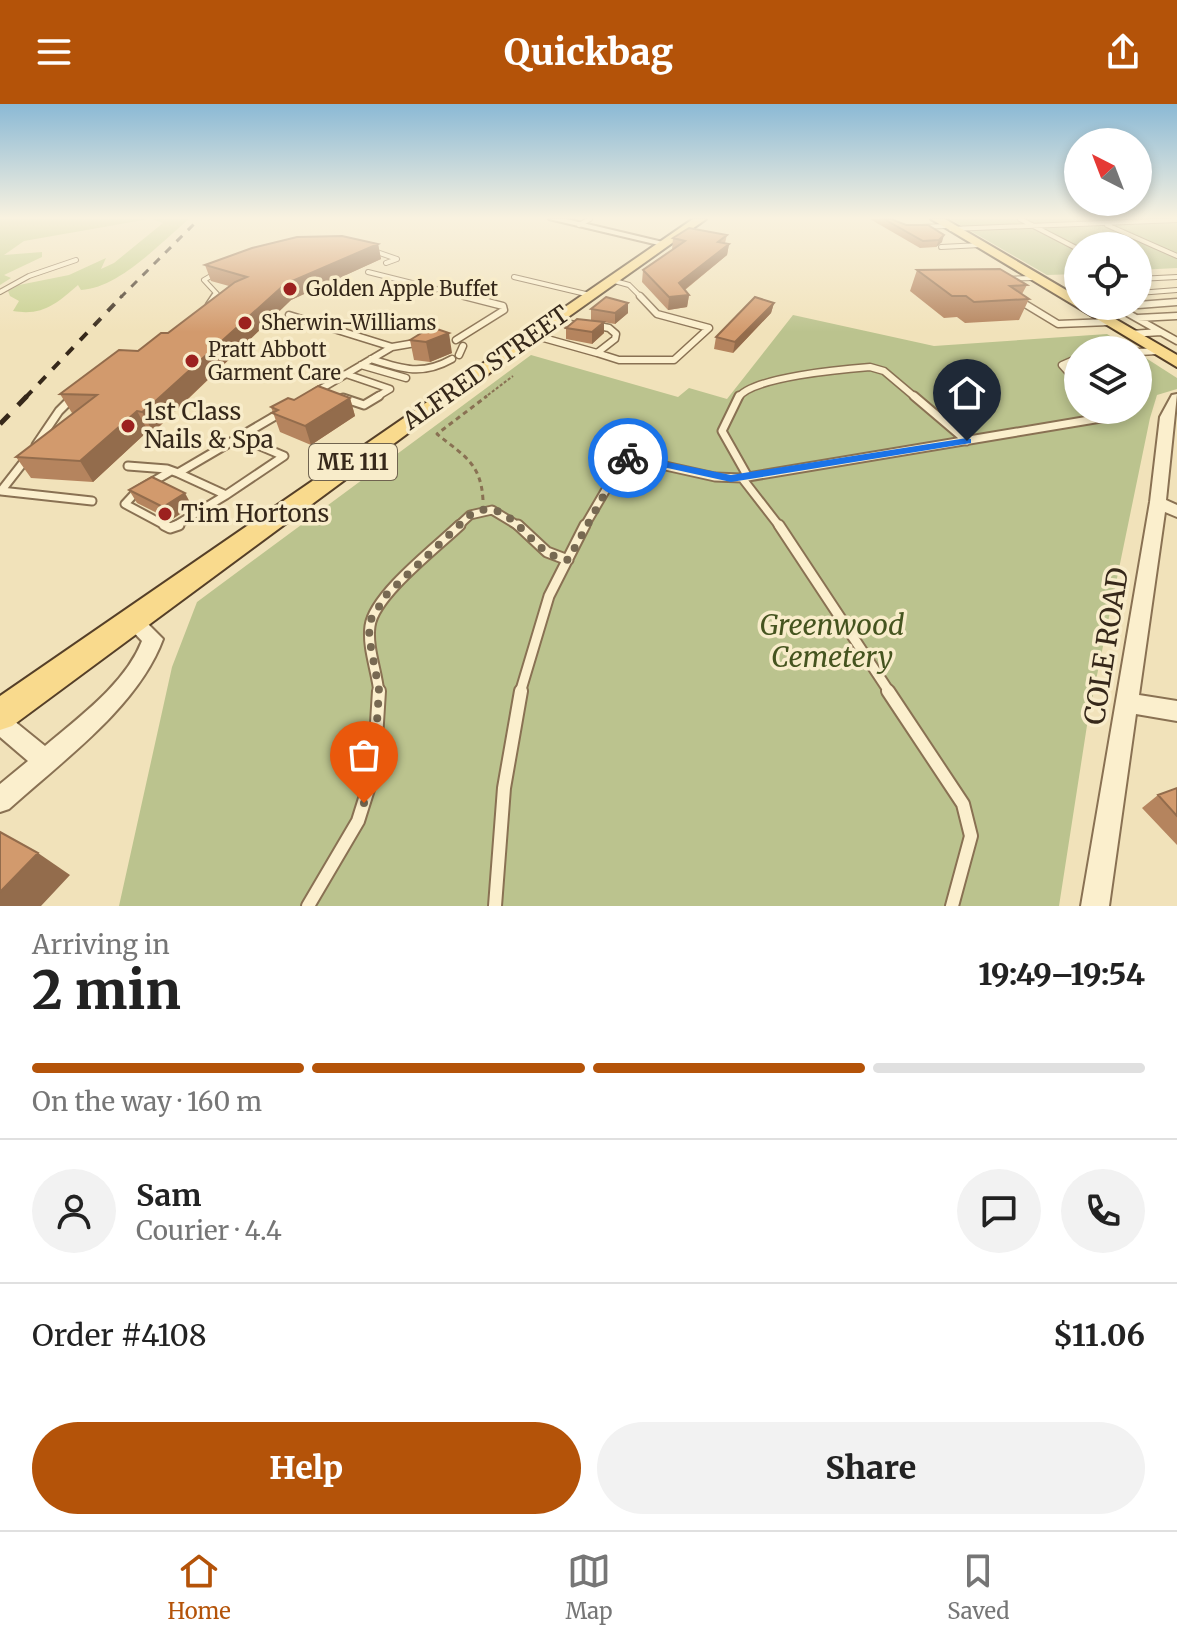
<!DOCTYPE html>
<meta charset="utf-8">
<style>
:root{--surface:#fff;--page:#f2f2f2;--text:#222;--muted:#767676;--line:#e0e0e0;--accent:#b45309}
body{margin:0;font-family:Merriweather,serif;background:var(--page);color:var(--text);height:100vh;display:flex;flex-direction:column;font-size:30px;white-space:nowrap}
*{box-sizing:border-box;margin:0}
p{font-size:26px;color:var(--muted)}
.icon{flex:none;width:44px;height:44px;fill:none;stroke:currentColor;stroke-width:2;stroke-linecap:round;stroke-linejoin:round}
.map{position:relative;height:802px;overflow:hidden}
.drawer{display:flex;flex-direction:column;background:var(--surface);flex:1}
.drawer>*{flex:none}
.needle{width:52px;rotate:318deg}
.fabs{position:absolute;left:1064px;top:24px;display:grid;gap:16px}
.fabs a{display:grid;place-items:center;width:88px;height:88px;border-radius:50%;background:var(--surface);box-shadow:0 4px 12px #0003;font-size:40px}
.pin{position:absolute;display:grid;place-items:center;width:68px;height:68px;color:#fff;margin:-82px -34px;border-radius:50% 50% 50% 0;rotate:-45deg;box-shadow:0 0 8px #0007}
.pin .icon{rotate:45deg}
.courier{position:absolute;display:grid;place-items:center;width:80px;height:80px;margin:-40px;border:6px solid #1a73e8;border-radius:50%;background:#fff;color:#222;box-shadow:0 2px 10px #0007}
.overview em{font-style:normal;font-weight:800}
.overview div{display:flex;flex-direction:column-reverse}
.overview{display:flex;align-items:center;justify-content:space-between;height:136px;padding:0 32px}
h1{font-size:52px;font-weight:800;line-height:60px}
.bar{display:grid;grid-template-columns:repeat(4,1fr);gap:12px 8px;align-content:center;height:96px;padding:0 32px}
.bar i{height:10px;border-radius:6px;background:var(--line)}
.bar .current{background:var(--accent)}
.bar p{grid-column:span 4}
.line{display:flex;align-items:center;gap:20px;padding:0 32px;border-top:2px solid var(--line)}
.line div{flex:1}
.round{display:grid;place-items:center;flex:none;width:84px;height:84px;border-radius:42px;background:var(--page)}
.action{display:flex;gap:16px;margin-top:auto;padding:16px 32px}
.action a{flex:1;height:92px;border-radius:48px;background:var(--accent);color:#fff;font-size:32px;font-weight:800;line-height:92px;text-align:center}
.action a+a{background:var(--page);color:var(--text)}
header{display:flex;justify-content:space-between;align-items:center;height:104px;padding:0 32px;background:var(--accent);color:#fff;font-size:36px;font-weight:800}
.tabs{display:flex;justify-content:space-around;align-items:center;height:112px;border-top:2px solid var(--line);background:var(--surface);font-size:22px;color:var(--muted)}
.tabs a{display:grid;justify-items:center;gap:4px}
.tabs .current{color:var(--accent)}
.map>svg:first-child{display:block}
</style>
<header><svg class="icon" aria-label="menu" viewBox="0 0 24 24"><path d="M4 6h16M4 12h16M4 18h16"/></svg>Quickbag<svg class="icon" aria-label="share" viewBox="0 0 24 24"><path d="M12 15V3M7 8l5-5 5 5M5 13v7h14v-7"/></svg></header>
<div class="map">
<svg width="1177" height="802" viewBox="0 0 1177 802">
<rect width="100%" height="100%" fill="#f1e2ba"/>
<!-- green -->
<path fill="#c6cf8e" d="M149 115 24 137 4 151 42 148V153L4 171 11 174 0 181V115Z
M152 115H189C159 140 119 184 81 186L78 181C56 200 43 212 13 207L19 197 10 192 8 187 19 181 69 171 106 154 101 165 114 159 163 119Z"/>
<!-- cemetery -->
<path fill="#bbc38e" d="M950 115H1177V164L1138 166V142H1078V170L1047 171Z
M793 211 934 242 1107 230 1133 246H1078V306H1138V249L1177 274V285L1157 291 1150 314 1088 615 1059 802H119L172 563 197 498 531 251 678 293 689 284 727 295Z"/>
<g fill="none" stroke-linecap="round" stroke-linejoin="round">
<defs>
<path id="lane-far4" d="M1020 115 1078 145
M579 121 590 115
M1107 121 1177 152
M920 123 946 122
M951 125 1177 116
M941 143 980 141
M371 146 397 155
M386 159 397 155
M368 168 472 194
M514 173 590 191
M1004 175 1034 174
M1138 175 1177 173
M611 176 629 181 642 194
M0 188 29 172 76 156
M1138 189 1177 186
M214 194 217 190 204 176 216 169"/>
<path id="lane-far3" d="M1017 195 1058 220 1109 218
M209 201 215 192
M1138 201 1177 198
M1085 204 1115 202 1161 228 1130 230
M289 211 392 243 314 289
M1138 214 1177 212
M553 217 581 222
M1161 228 1177 237
M533 231 597 249 615 235 616 230 609 224 594 221
M456 236 504 206 503 202 464 192
M392 243 421 238
M1138 248 1158 247
M597 249 619 256H674L709 224 657 210 640 192
M459 251 463 242
M1078 254 1062 261 1078 279
M371 255C402 265 422 272 452 255
M361 261 406 274
M346 270 390 285 375 294
M738 294C751 273 844 265 870 263L884 267 916 294"/>
<path id="lane-far2" d="M739 292 722 327 748 373
M914 292 967 337
M343 294 364 301 379 292
M36 341 59 307 74 292
M26 355 1 387 92 397
M128 362 167 365 178 369 282 308
M178 369 226 391 284 352 239 333
M742 374 780 423
M168 423 125 400 137 387 171 367
M173 423 226 391
M457 423 470 411 492 406 520 423
M584 423 625 353 715 373 742 374 1119 311 1115 306"/>
<path id="lane-far1" d="M164 421 170 424 179 421
M518 421 547 448 568 456
M779 421 890 589
M379 589C377 567 367 544 370 522 374 491 437 443 460 421
M520 589 549 492 585 421"/>
<path id="lane" d="M888 587 963 700 971 732 952 802
M308 802 358 717 374 666 379 587
M495 802 504 684 521 587"/>
<path id="street" d="M549 115H566L667 139 663 142Z
M1177 290 1166 396 1177 401V413L1165 408 1139 591 1177 597V617L1136 610 1109 802H1081L1150 398 1160 313 1172 291Z
M133 509 140 512 163 535C138 603 62 657 9 705L0 708V680L28 657 0 633V609L8 612 45 642C79 613 125 580 142 537L123 517 126 512Z"/>
<path id="primary" d="M693 115H706L492 267 12 622 0 626V592Z
M931 115H945L1078 193V202H1093L1177 251V263Z"/>
</defs>
<!-- lane-far4 casing -->
<use href="#lane-far4" stroke="#897153" stroke-width="6"/>
<!-- lane-far3 casing -->
<use href="#lane-far3" stroke="#897153" stroke-width="9"/>
<!-- lane-far2 casing -->
<use href="#lane-far2" stroke="#897153" stroke-width="11"/>
<!-- lane-far1 casing -->
<use href="#lane-far1" stroke="#897153" stroke-width="13"/>
<!-- lane casing -->
<use href="#lane" stroke="#897153" stroke-width="16"/>
<!-- street casing -->
<use href="#street" stroke="#897153" stroke-width="4"/>
<!-- primary casing -->
<use href="#primary" stroke="#553f28" stroke-width="4"/>
<!-- path-far1 -->
<path stroke="#897153" stroke-width="2" stroke-dasharray="3 2" stroke-linecap="butt" d="M484 294 513 272"/>
<!-- path -->
<path stroke="#897153" stroke-width="3" stroke-dasharray="5 4" stroke-linecap="butt" d="M483 396C481 359 464 352 437 330L487 292"/>
<!-- lane-far4 -->
<use href="#lane-far4" stroke="#fbefcd" stroke-width="4"/>
<!-- lane-far3 -->
<use href="#lane-far3" stroke="#fbefcd" stroke-width="6"/>
<!-- lane-far2 -->
<use href="#lane-far2" stroke="#fbefcd" stroke-width="7"/>
<!-- lane-far1 -->
<use href="#lane-far1" stroke="#fbefcd" stroke-width="9"/>
<!-- lane -->
<use href="#lane" stroke="#fbefcd" stroke-width="12"/>
<!-- street -->
<use href="#street" fill="#fbefcd" fill-rule="evenodd"/>
<!-- primary -->
<use href="#primary" fill="#f9da8d" fill-rule="evenodd"/>
<!-- rail-far2 -->
<path stroke="#36281a" stroke-width="3" stroke-dasharray="8 8" stroke-linecap="butt" d="M120 194 199 115"/>
<!-- rail-far1 -->
<path stroke="#36281a" stroke-width="4" stroke-dasharray="10 10" stroke-linecap="butt" d="M25 294 122 192"/>
<!-- rail -->
<path stroke="#36281a" stroke-width="5" stroke-dasharray="13 13" stroke-linecap="butt" d="M0 320 27 292"/>
</g>
<!-- wall -->
<path fill="#b5845e" d="M870 115H891L942 138 936 143 920 144Z
M727 131 725 139 729 140 727 151 685 186 689 191 687 203 668 206 642 178 643 166 672 146 673 134Z
M378 140 381 155 291 196 160 322 153 328 148 327 93 378 31 374 16 353 74 309H72L60 290 168 229 229 182 211 177 205 161Z
M917 166 1027 181 1022 190 1029 195 1019 216 965 219 957 213 944 214 910 187Z
M628 199V209L615 220 591 216V205Z
M774 199 771 209 733 249 714 245 716 233Z
M604 218V229L592 240 566 235V224Z
M431 223 452 249 430 258 414 256 410 236Z
M350 294 355 312 311 341 280 328 271 303 294 296Z
M129 386 192 402 171 416 137 399Z
M1177 684V741L1142 704 1158 691Z"/>
<!-- shaded-wall -->
<path fill="#936c4c" d="M944 131 942 138 936 143 939 136Z
M378 140 381 155 291 196 153 328 142 308 285 180Z
M729 140 727 151 678 191 679 179Z
M689 191 687 203 668 206 669 193Z
M628 199V209L615 220V209Z
M774 199 771 209 733 249 735 238Z
M604 218V229L592 240V228Z
M449 229 452 249 430 258 426 238Z
M350 294 355 312 311 341 305 322Z
M137 307 148 327 93 378 80 357Z
M185 389 192 402 171 416 163 403Z
M38 749 70 771 41 802H0V788Z"/>
<!-- building -->
<path fill="#d29a6d" stroke="#936c4c" stroke-width="2" d="M884 115H891L906 121H928L944 131 939 136 923 137Z
M689 124 727 131 718 138 729 140 679 179 689 191 669 193 643 166 685 137 673 134Z
M342 132 378 140 285 180 150 302 142 308 137 307 80 357 16 353 97 291 60 290 119 246 138 247 161 229H168L235 178 247 173 205 161 252 144 297 133Z
M1000 165 1027 181 1010 182 1029 195 974 198 966 192H952L917 166Z
M606 193 628 199 615 209 591 205Z
M755 193 774 199 735 238 716 233Z
M577 215 604 218 592 228 566 224Z
M431 223 449 229 426 238 410 236Z
M318 282 350 294 305 322 272 309 278 306 271 303 288 294 294 296Z
M152 373 185 389 163 403 129 386Z
M1177 684V712L1158 691Z
M0 728 38 749 0 788Z"/>
<!-- sky -->
<linearGradient id="sky" x2="0" y2="1"><stop stop-color="#8bb9d5"/><stop offset="0.5" stop-color="#f9f2e0"/><stop offset="1" stop-color="#f9f2e0" stop-opacity="0"/></linearGradient>
<rect width="1177" height="228" fill="url(#sky)"/>
<!-- route -->
<path fill="#1a73e8" d="M967 334 971 335V339L731 378 622 354 628 350 731 371Z"/>
<g fill="none" stroke-linecap="round" stroke-linejoin="round">
<!-- done -->
<path stroke="#776952" stroke-width="8" stroke-dasharray="0 14.4" d="M364 699 374 666 379 586 369 533 370 517 387 490 470 411C501 391 523 430 544 446 551 452 559 454 568 456L625 353 628 354"/>
</g>
<!-- markers -->
<g fill="#9c211f" stroke="#f8ecca" stroke-width="3">
<circle cx="290" cy="185" r="8"/>
<circle cx="245" cy="219" r="8"/>
<circle cx="192" cy="257" r="8"/>
<circle cx="128" cy="322" r="8"/>
<circle cx="165" cy="410" r="8"/>
</g>
<g text-anchor="middle" stroke-width="7" stroke-linejoin="round" paint-order="stroke">
<!-- far-poi labels -->
<g font-size="20" fill="#36281a" stroke="#f8ecca" text-anchor="start">
<text x="306" y="192">Golden Apple Buffet</text>
<text x="261" y="226">Sherwin-Williams</text>
<text x="208" y="253">Pratt Abbott<tspan x="208" dy="23">Garment Care</tspan></text>
</g>
<!-- shield labels -->
<rect fill="#f8ecca" stroke="#70634f" stroke-width="2" x="309" y="340" width="88" height="36" rx="6"/>
<g font-size="22" font-weight="bold" fill="#36281a">
<text x="353" y="366">ME 111</text>
</g>
<!-- street labels -->
<g font-size="24" fill="#36281a" stroke="#f8ecca">
<text transform="translate(486 264) rotate(-35)" y="8">ALFRED STREET</text>
</g>
<!-- poi labels -->
<g font-size="24" fill="#36281a" stroke="#f8ecca" text-anchor="start">
<text x="144" y="316">1st Class<tspan x="144" dy="28">Nails &amp; Spa</tspan></text>
<text x="181" y="418">Tim Hortons</text>
</g>
<!-- near-park labels -->
<g font-size="28" font-style="italic" fill="#45541f" stroke="#f8ecca">
<text x="832" y="531">Greenwood<tspan x="832" dy="32">Cemetery</tspan></text>
</g>
<!-- near-street labels -->
<g font-size="28" fill="#36281a" stroke="#f8ecca">
<text transform="translate(1106 542) rotate(-81)" y="10">COLE ROAD</text>
</g>
</g>
</svg>
<div class="fabs">
<a><svg class="needle" viewBox="-14 -14 28 28"><path d="M0-13l5 13h-10z" fill="#e53935"/><path d="M0 13l5-13h-10z" fill="#767676"/></svg></a>
<a><svg class="icon" aria-label="locate" viewBox="0 0 24 24"><circle cx="12" cy="12" r="6"/><path d="M12 2v4M12 18v4M2 12h4M18 12h4"/></svg></a>
<a><svg class="icon" aria-label="layers" viewBox="0 0 24 24"><path d="M12 4l9 5-9 5-9-5zM3 14l9 5 9-5"/></svg></a>
</div>
<div class="pin" style="left:364px;top:699px;background:#ea580c"><svg class="icon" aria-label="bag" viewBox="0 0 24 24"><path d="M5 8h14l-1 12H6zM9 8a3 3 0 0 1 6 0"/></svg></div>
<div class="pin" style="left:967px;top:337px;background:#1f2937"><svg class="icon" aria-label="home" viewBox="0 0 24 24"><path d="M3 11l9-7 9 7M6 9v11h12V9"/></svg></div>
<div class="courier" style="left:628px;top:354px"><svg class="icon" aria-label="bike" viewBox="0 0 24 24"><circle cx="6" cy="16" r="4"/><circle cx="18" cy="16" r="4"/><path d="M6 16l4-8h5l3 8M10 8l3 8H6M13 5h3"/></svg></div>
</div>
<section class="drawer">
<div class="overview"><div><h1>2 min</h1><p>Arriving in</p></div><em>19:49–19:54</em></div>
<div class="bar"><i class="current"></i><i class="current"></i><i class="current"></i><i></i><p>On the way · 160 m</p></div>
<div class="line" style="height:144px"><a class="round"><svg class="icon" aria-label="person" viewBox="0 0 24 24"><circle cx="12" cy="8" r="4"/><path d="M4 21q1-7 8-7t8 7"/></svg></a><div><b>Sam</b><p>Courier · 4.4</p></div><a class="round"><svg class="icon" aria-label="chat" viewBox="0 0 24 24"><path d="M4 5h16v11H9l-5 4z"/></svg></a><a class="round"><svg class="icon" aria-label="phone" viewBox="0 0 24 24"><path d="M5 4h4l2 5-3 2q2 4 5 5l2-3 5 2v4C11 20 4 13 5 4z"/></svg></a></div>
<div class="line" style="height:104px"><div>Order #4108</div><b>$11.06</b></div>
<div class="action"><a>Help</a><a>Share</a></div>
</section>
<nav class="tabs">
<a class="current"><svg class="icon" aria-label="home" viewBox="0 0 24 24"><path d="M3 11l9-7 9 7M6 9v11h12V9"/></svg>Home</a>
<a><svg class="icon" aria-label="map" viewBox="0 0 24 24"><path d="M3 6l6-2 6 2 6-2v14l-6 2-6-2-6 2zM9 4v14M15 6v14"/></svg>Map</a>
<a><svg class="icon" aria-label="saved" viewBox="0 0 24 24"><path d="M7 4h10v16l-5-4-5 4z"/></svg>Saved</a>
</nav>
